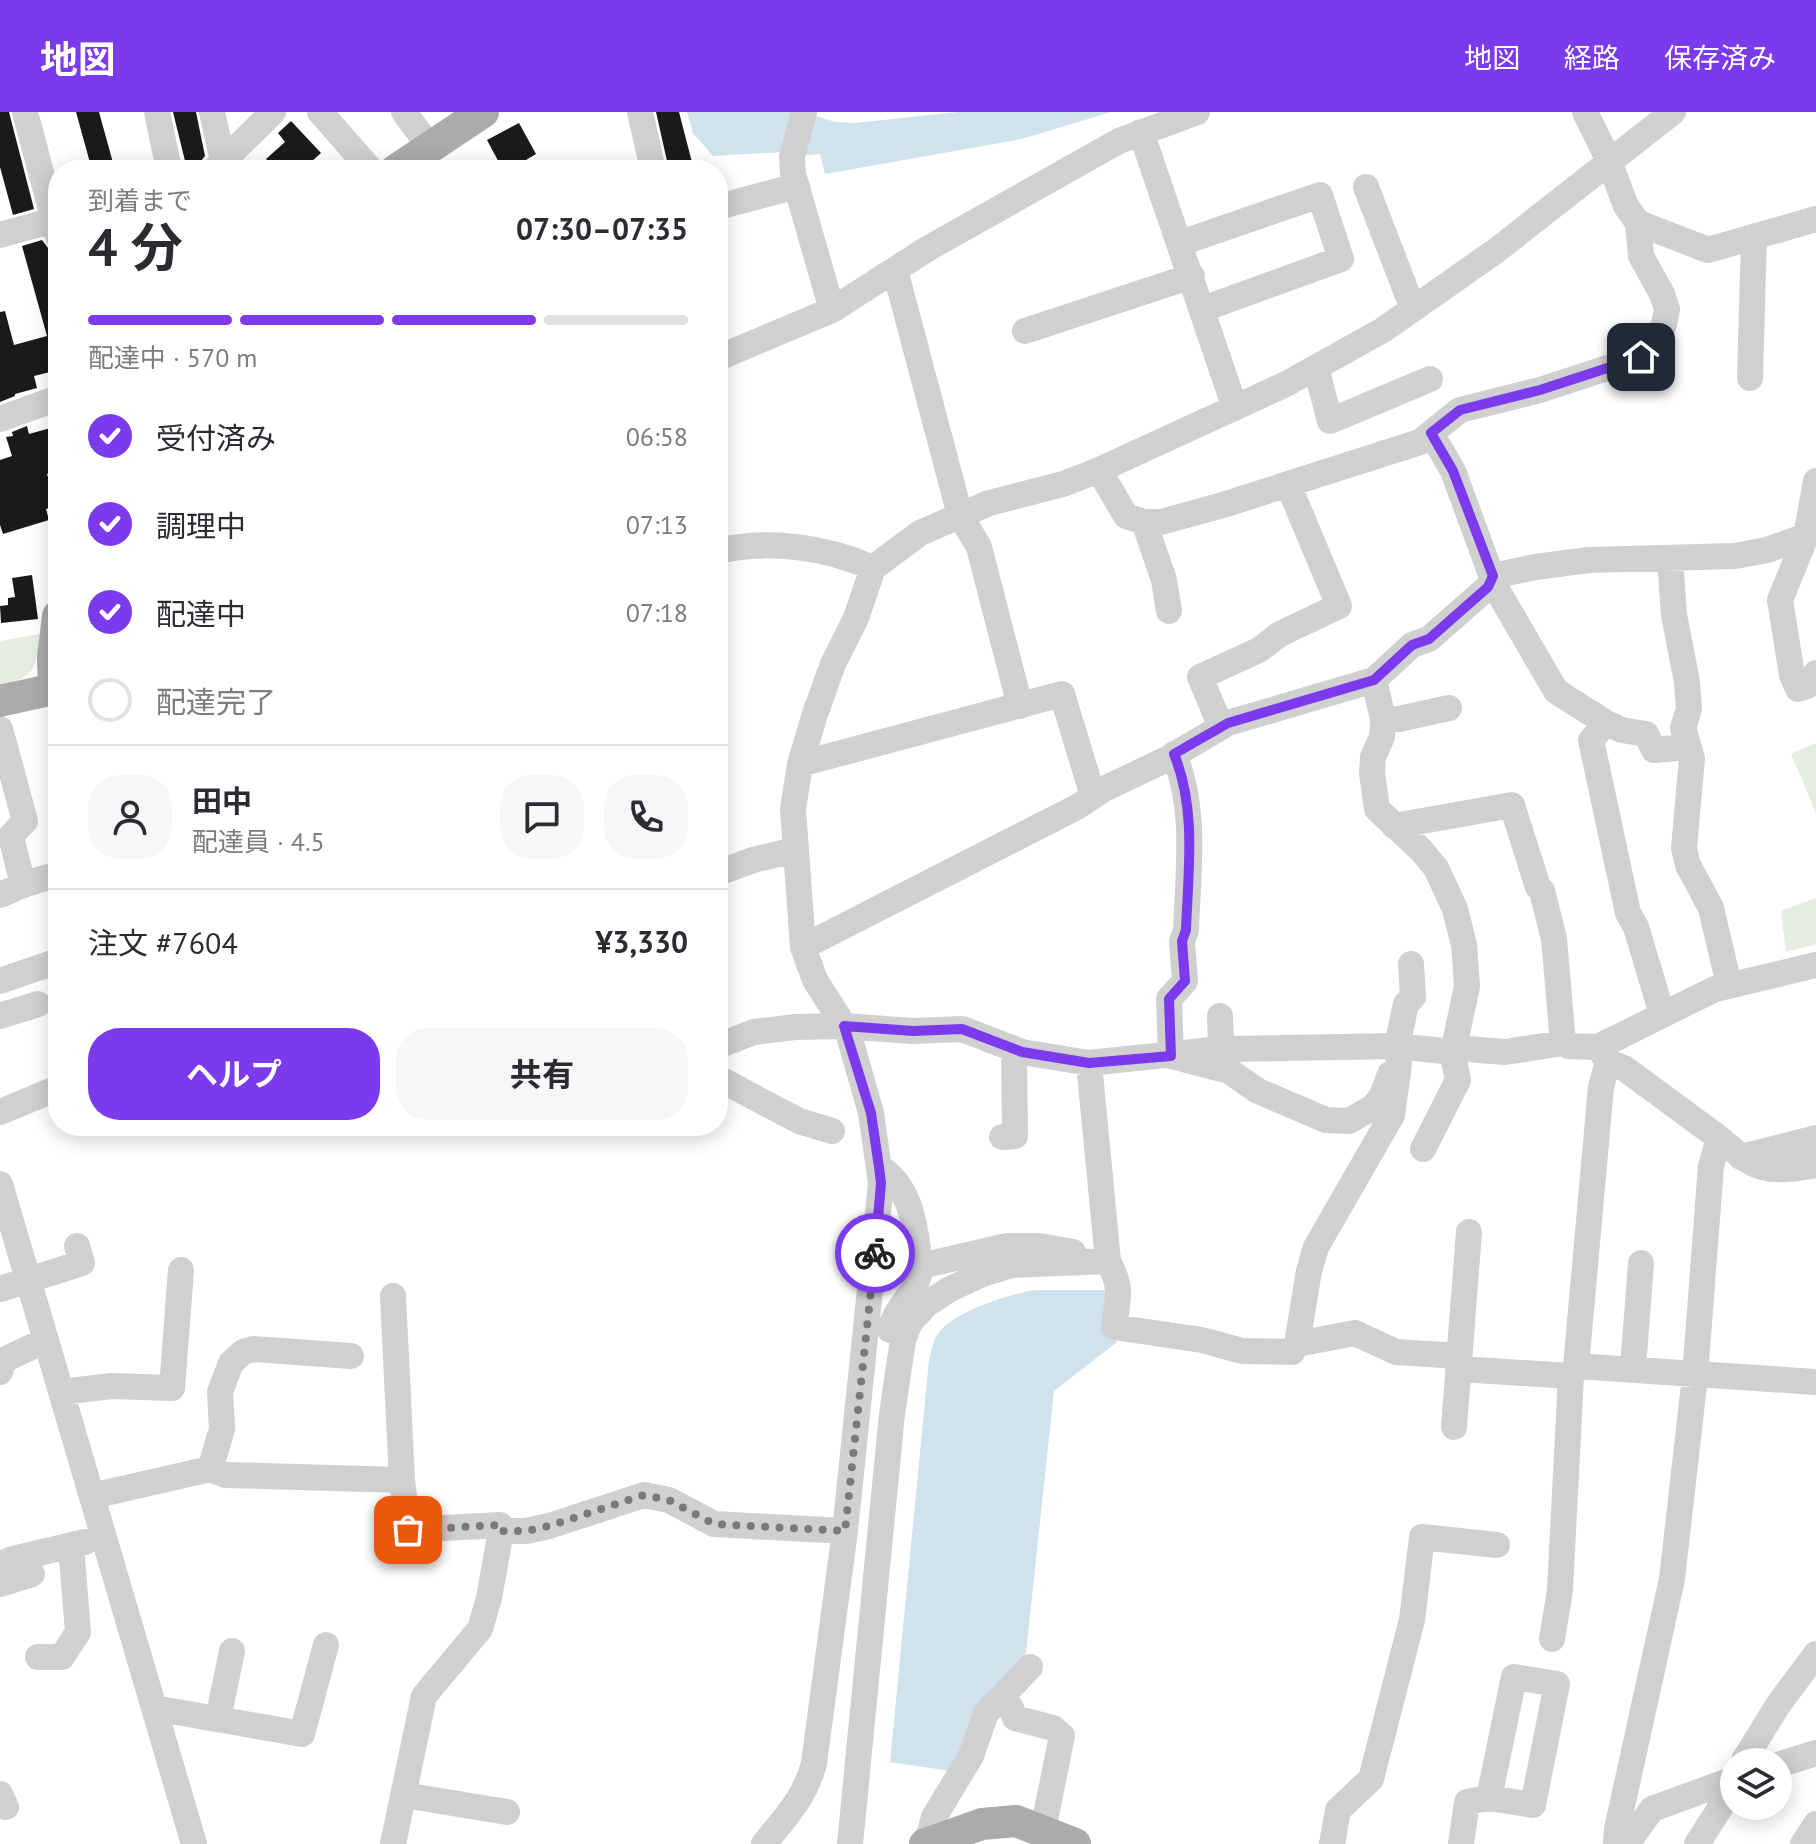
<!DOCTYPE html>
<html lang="ja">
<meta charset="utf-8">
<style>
:root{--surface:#fff;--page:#f7f7f7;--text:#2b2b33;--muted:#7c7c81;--line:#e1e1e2;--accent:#7c3aed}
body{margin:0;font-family:"PT Sans","Noto Sans JP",sans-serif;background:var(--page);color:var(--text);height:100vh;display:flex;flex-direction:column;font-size:30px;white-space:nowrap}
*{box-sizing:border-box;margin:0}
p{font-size:26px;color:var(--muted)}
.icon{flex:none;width:44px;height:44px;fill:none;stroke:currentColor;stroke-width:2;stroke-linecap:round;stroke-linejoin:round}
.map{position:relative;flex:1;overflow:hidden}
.details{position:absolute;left:48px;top:48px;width:680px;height:976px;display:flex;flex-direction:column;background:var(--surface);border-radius:32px;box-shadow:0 4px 20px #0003}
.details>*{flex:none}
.buttons{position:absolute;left:1720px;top:1636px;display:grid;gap:16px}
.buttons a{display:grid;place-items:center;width:72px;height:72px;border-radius:50%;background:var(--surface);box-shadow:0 4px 20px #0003;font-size:40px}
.pin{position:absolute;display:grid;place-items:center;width:68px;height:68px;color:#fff;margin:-34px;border-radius:16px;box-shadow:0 4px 12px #0006}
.courier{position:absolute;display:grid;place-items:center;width:80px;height:80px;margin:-40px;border:6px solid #7c3aed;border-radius:50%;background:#fff;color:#222;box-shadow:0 2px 10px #0007}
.headline em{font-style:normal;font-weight:700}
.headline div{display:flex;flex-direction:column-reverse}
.headline{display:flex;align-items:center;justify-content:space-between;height:136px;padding:0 40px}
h1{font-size:52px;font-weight:700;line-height:60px}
.bar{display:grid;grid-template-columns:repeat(4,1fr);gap:12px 8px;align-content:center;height:96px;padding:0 40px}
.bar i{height:10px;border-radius:6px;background:var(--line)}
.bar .current{background:var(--accent)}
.bar p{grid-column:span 4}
.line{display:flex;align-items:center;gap:20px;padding:0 40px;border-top:2px solid var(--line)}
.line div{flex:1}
.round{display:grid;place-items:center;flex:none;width:84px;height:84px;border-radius:32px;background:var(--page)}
ol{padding:0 40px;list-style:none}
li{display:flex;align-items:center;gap:24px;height:88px}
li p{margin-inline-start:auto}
li .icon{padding:8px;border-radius:50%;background:var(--accent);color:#fff;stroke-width:4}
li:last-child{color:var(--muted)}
li i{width:44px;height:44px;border:4px solid var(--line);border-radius:50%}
.button{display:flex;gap:16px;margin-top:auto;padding:16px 40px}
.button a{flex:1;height:92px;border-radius:32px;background:var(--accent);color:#fff;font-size:32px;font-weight:700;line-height:92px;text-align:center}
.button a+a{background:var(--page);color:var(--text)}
header{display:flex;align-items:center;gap:48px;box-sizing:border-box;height:112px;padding:0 40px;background:var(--accent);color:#fff}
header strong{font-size:38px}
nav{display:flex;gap:44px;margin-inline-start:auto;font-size:28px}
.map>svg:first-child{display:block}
</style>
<header>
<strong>地図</strong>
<nav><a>地図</a><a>経路</a><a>保存済み</a></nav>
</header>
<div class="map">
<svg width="1816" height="1732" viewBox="0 0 1816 1732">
<rect width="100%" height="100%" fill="#fff"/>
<!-- green -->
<path fill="#e6ecdf" d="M39 522C38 556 34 566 0 574V529Z
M1816 631V701L1791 642Z
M1816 786V832L1786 840 1781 799Z"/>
<!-- water -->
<path fill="#cfe2ee" d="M687 0H804L835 10 855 11 958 0H1111L1022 27 825 62 820 42 797 44 783 40 713 44 693 21Z
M1036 1178H1114L1107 1215 1117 1230 1054 1279 1026 1541 989 1579 976 1601 951 1659 890 1650 929 1248C932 1237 933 1226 941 1218 958 1199 1012 1181 1036 1178Z"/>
<!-- building -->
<path fill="#1a1a1a" d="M0 0H9L34 97 13 103 0 55Z
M76 0H99L115 58H92Z
M173 0H196L205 44 201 49 186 53Z
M656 0H679L694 58H669Z
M291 9 321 41 302 58H276L266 47 285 30 278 21Z
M519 11 536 42 526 48 531 58H503L487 28Z
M42 128 48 136 58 173V258L34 264 37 276 15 282V284L0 290V200L5 199 14 233 47 224 22 134Z
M27 314 29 322 54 315 58 328V358L47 362 57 394 46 397 49 408 3 422 0 413V348L12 344 6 325 13 324 12 320Z
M32 463 38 507 1 511 0 494 8 493V486L15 485 12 466Z"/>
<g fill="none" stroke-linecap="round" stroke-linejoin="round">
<!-- minor -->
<path stroke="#d0d0d0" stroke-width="26" d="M25 0 58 124
M157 0 169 58
M212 0 223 49
M320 0 371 58
M404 0 429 34
M640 0 653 58
M804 0 792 45 793 62 832 198
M1585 0 1609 49 1626 94 1638 111 1708 138 1816 107
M1141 20 1235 296
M214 58 273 0
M1366 75 1413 197
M718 95 797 74
M0 123 54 108
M1181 131 1320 83 1341 147 1203 197
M895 158 960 403 979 435 1020 594
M1025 219 1192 164
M718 246 832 198 927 137 1119 29 1197 0
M1316 256 1330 309 1430 267
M1750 266 1754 125
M0 307 58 286
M1431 321 1453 359 1496 476 1556 579 1606 611
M1099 358 1126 404 1144 410H1161L1223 393 1420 330 1460 298 1540 278 1641 245 1664 213 1667 197 1662 182 1641 144 1638 111
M1144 410 1164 468 1169 499
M1806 424 1780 488 1792 563 1798 577 1807 574 1816 561
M718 439C768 427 827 435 873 456
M1670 446 1674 503 1687 570 1689 597 1683 616 1692 646 1684 736 1688 753 1711 796 1729 873
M1449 596 1399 607H1383L1382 625 1373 645 1372 661 1377 697 1421 738 1436 756 1455 797 1464 833 1467 874 1454 936
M1383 607 1374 568 1412 533 1429 527 1488 475 1493 464 1535 455 1589 448 1735 444 1767 438 1806 424 1816 369
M1221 615 1200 565 1259 538 1280 522 1339 494 1288 372
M0 617 25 709 11 724 23 773 0 783
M1174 642C1197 698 1188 760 1186 818L1182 829 1185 869 1169 887 1171 944 1229 959 1258 979 1326 1008 1349 1009 1373 995 1381 986 1390 962
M800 652 1062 582 1093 684
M1394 714 1512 693 1538 775 1542 779 1554 827 1563 931
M718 761 753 748 795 738
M23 773 58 762
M803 835 1077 695 1104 677 1167 647 1228 611 1374 568
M0 869 58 849
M1662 902 1636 815 1628 801 1591 628 1606 611 1622 618 1646 622 1654 638 1688 635
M0 904 38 892
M1220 904 1221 937
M718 934 754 920 795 915 844 914 913 919 962 917 1022 940 1089 951 1221 937 1397 934 1452 940 1454 936 1505 940 1563 931 1569 934 1598 935 1608 950 1624 956 1719 1026 1711 1054 1695 1264 1672 1467 1617 1717 1616 1732
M1598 935 1715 877 1816 853
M1089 951 1108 1149C1123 1177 1118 1184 1114 1215L1202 1228 1242 1239 1292 1240 1297 1232 1309 1159 1316 1135 1392 1003 1399 953 1397 934 1406 892 1413 885 1411 852
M718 966 799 1009 832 1019
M0 1000 58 976
M1002 1025 1015 1024 1014 937
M1719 1026C1757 1059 1766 1062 1816 1053
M1423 1037 1458 968 1452 940
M1741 1045 1816 1026
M879 1055C908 1073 914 1106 918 1137 919 1148 922 1158 917 1169 910 1187 894 1199 890 1218
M0 1072 194 1732
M921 1154 1007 1134H1039L1073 1140
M0 1177 82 1151 77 1134
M393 1184 402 1368 408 1418 500 1413 501 1419
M1297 1232 1355 1221 1396 1240 1459 1244
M1576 1254 1601 975 1608 950
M1633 1256 1641 1151
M1459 1257 1571 1264 1576 1254 1816 1270
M0 1260 4 1248 46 1228
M61 1280 112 1274 172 1276 181 1158
M1454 1315 1469 1120
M210 1357 226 1363 402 1368
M92 1384 210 1357 222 1317 220 1280 231 1251 243 1240 253 1237 351 1244
M0 1452 13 1447 85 1430
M0 1472 32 1462
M1552 1527 1560 1478 1571 1264
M38 1545H62L78 1520 71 1433
M154 1596 302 1622 326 1533
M1011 1596 1015 1606 1053 1616 1062 1624 1043 1718
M218 1607 232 1539
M1743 1650 1778 1593 1816 1542
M1778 1653 1816 1641
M0 1682 6 1695
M404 1683 507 1700
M927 1731 934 1705 971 1644 986 1601 1030 1555
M393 1732 424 1584 480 1517 489 1486 501 1419H526L549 1414 644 1383 669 1388 714 1412 845 1419
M764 1732C785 1706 806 1684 814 1651L845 1419 881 1071 871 1001 848 920 815 868 803 835 793 697 800 652 815 602 833 552 856 506 873 456 920 421 989 391 1063 372 1099 358 1286 272 1383 218 1497 138 1673 0
M850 1732 892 1302 903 1228 910 1210 927 1192 950 1177 985 1161 1012 1153 1108 1149
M1332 1732 1338 1698 1371 1667 1412 1508 1422 1425 1497 1433
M1461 1732 1467 1690 1489 1686 1533 1693 1557 1572 1514 1565 1489 1686
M1627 1732 1652 1697 1734 1667
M1697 1732 1720 1696 1721 1672
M1803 1732 1816 1712"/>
<!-- major -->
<path stroke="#ababab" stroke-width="32" d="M396 58 483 0
M0 589 54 577 53 546 58 504
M925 1732 982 1712 1016 1709 1075 1732"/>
</g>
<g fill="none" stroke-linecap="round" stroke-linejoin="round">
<!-- done -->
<path stroke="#7a7a7a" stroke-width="8" stroke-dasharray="0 14.4" d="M408 1418 500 1413 501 1419H526L549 1414 644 1383 669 1388 714 1412 845 1419 875 1141"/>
<!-- route -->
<path stroke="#7c3aed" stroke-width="10" d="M875 1141 881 1071 879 1055 871 1001 844 914 913 919 962 917 1022 940 1089 951 1171 944 1169 887 1185 869 1182 829 1186 818C1188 760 1197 698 1174 642L1228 611 1374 568 1412 533 1429 527 1488 475 1493 464 1453 359 1431 321 1460 298 1540 278 1641 245"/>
</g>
</svg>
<div class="buttons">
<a><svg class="icon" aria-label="layers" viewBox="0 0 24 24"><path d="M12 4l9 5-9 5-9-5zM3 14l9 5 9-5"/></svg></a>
</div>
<div class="pin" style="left:408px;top:1418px;background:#ea580c"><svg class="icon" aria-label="bag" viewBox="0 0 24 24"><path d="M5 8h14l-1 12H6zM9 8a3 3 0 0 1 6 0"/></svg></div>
<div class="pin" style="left:1641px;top:245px;background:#1f2937"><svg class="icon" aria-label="home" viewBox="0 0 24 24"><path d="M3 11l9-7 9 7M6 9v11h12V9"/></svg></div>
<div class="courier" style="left:875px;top:1141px"><svg class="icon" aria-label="bike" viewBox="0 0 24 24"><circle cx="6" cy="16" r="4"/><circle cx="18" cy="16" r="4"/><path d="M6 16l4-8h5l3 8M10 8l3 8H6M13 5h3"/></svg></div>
<section class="details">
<div class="headline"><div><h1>4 分</h1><p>到着まで</p></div><em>07:30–07:35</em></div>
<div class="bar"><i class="current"></i><i class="current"></i><i class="current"></i><i></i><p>配達中 · 570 m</p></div>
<ol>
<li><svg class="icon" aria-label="check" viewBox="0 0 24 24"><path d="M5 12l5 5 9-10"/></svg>受付済み<p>06:58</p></li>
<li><svg class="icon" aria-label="check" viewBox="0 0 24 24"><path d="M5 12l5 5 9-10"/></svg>調理中<p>07:13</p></li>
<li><svg class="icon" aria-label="check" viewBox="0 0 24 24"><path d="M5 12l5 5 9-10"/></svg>配達中<p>07:18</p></li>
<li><i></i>配達完了</li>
</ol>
<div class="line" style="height:144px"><a class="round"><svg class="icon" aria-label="person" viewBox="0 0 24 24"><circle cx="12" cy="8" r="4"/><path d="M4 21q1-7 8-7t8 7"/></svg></a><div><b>田中</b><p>配達員 · 4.5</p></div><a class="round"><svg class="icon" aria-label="chat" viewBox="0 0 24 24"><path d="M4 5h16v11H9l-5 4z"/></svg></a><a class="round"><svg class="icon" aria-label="phone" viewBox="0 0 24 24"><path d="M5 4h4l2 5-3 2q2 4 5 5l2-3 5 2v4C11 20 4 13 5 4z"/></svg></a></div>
<div class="line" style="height:104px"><div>注文 #7604</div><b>¥3,330</b></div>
<div class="button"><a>ヘルプ</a><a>共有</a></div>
</section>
</div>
